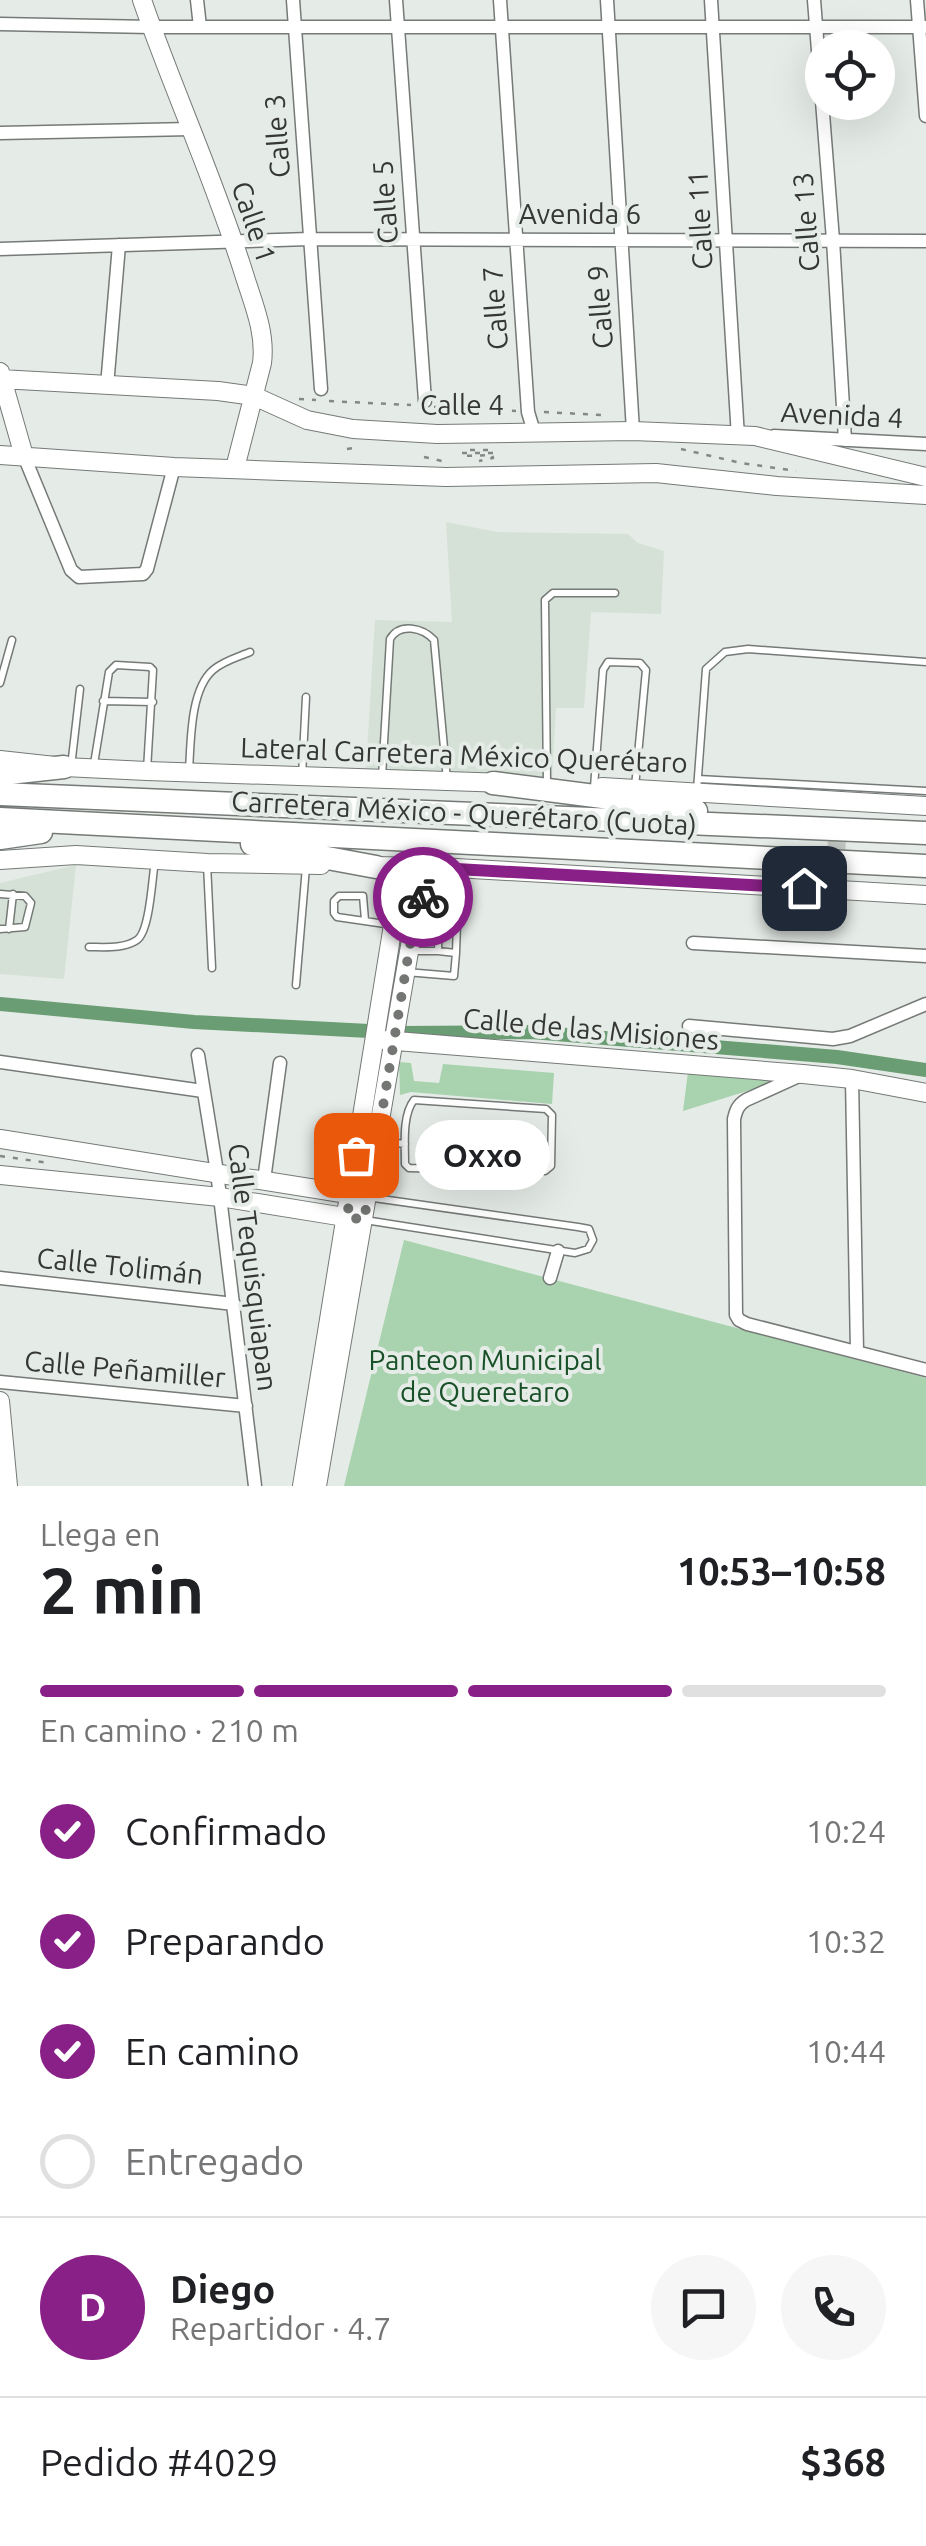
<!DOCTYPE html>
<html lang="es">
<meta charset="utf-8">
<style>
:root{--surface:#fff;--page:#f6f6f6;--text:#202124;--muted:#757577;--line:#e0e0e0;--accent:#892087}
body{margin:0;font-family:Ubuntu,sans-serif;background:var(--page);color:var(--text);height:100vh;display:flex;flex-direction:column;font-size:38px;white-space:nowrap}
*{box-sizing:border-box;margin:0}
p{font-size:32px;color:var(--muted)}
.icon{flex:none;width:55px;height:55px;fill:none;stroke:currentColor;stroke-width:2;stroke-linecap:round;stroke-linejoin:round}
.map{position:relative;height:1486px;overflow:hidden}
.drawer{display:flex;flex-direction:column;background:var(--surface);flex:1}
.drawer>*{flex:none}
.fabs{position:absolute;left:805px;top:30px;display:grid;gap:20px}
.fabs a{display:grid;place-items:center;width:90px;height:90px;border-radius:50%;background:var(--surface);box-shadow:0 10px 40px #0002;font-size:50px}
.pin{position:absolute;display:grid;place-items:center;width:85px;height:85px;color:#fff;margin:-42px;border-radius:20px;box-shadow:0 5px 15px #0006}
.courier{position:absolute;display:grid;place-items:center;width:100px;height:100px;margin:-50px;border:8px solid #892087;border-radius:50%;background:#fff;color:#222;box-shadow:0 2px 12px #0007}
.bubble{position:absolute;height:70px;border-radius:35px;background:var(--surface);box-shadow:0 10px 40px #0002;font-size:32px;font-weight:700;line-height:70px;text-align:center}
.headline em{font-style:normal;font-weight:700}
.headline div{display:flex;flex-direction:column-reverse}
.headline{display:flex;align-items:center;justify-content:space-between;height:170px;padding:0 40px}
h1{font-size:65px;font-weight:700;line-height:75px}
.bar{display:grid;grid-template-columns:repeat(4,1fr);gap:15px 10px;align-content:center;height:120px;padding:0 40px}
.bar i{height:12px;border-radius:8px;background:var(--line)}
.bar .current{background:var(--accent)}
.bar p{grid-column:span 4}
.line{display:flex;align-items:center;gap:25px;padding:0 40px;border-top:2px solid var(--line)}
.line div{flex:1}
.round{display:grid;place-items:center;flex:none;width:105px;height:105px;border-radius:52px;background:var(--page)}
ol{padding:0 40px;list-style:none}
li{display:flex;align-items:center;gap:30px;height:110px}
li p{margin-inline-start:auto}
li .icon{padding:10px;border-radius:50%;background:var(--accent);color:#fff;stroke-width:4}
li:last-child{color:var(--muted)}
li i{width:55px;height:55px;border:5px solid var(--line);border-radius:50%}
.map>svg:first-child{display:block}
</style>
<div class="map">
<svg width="926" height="1486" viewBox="0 0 926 1486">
<rect width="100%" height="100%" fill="#e5ebe6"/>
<!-- built -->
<path fill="#d5e1d6" d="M446 522 497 532 628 534 638 543 664 551 661 614 591 612 584 708H556L552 778 366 769 375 620 452 622Z
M76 865 64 979 0 974V883Z"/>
<!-- green -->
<path fill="#a8d3ae" d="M399 1062 411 1063 414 1081 439 1083 443 1064 554 1073 552 1104 411 1092 400 1095Z
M688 1072 770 1077V1084L683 1111Z
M404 1240 926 1378V1486H344Z"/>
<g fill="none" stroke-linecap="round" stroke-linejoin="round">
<!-- canal -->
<path stroke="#6b9d74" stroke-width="14" d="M0 1004 194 1022 369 1031
M402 1033 531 1032 837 1057 926 1070"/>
<!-- secondary-tunnel -->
<path stroke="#c2c7c3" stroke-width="18" stroke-dasharray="18 9" stroke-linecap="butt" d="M835 876 838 819"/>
<defs>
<path id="lane" d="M0 683 12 640
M103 701 153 702
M94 764 109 672 116 665 150 667 153 670 147 770
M71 767 80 689
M189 770C191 741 190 690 213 670 223 661 238 657 250 652
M302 776 306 697
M382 777 390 639C400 622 423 628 434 640L447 780
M698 779 926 791
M547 784 545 600 553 593H615
M594 787 603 670 608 662 640 663 646 670 635 787
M697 790 706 669 725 652 748 649 926 662
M207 864 212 968
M0 894 25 896 31 903 25 927 0 929
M440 919 457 922 456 953
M365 920 363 896H339L334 901V913L337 917 392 925
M9 929 13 894
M89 947C104 947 124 949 137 940 150 931 152 878 155 861
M410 951H438L439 908
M406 972 454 976 456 953 438 951
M296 985 306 867
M414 1100 546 1109 552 1115 551 1166 545 1171 409 1168 405 1164C405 1145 402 1115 414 1100Z
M378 1141 405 1144
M365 1220 575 1253 588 1249 593 1240 589 1229 578 1227 367 1197"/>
<path id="street" d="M197 0 200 27
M293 0 321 389
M396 0 425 401
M500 0 528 412 534 432
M607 0 633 431
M711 0 738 437
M814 0 833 240 845 440
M917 0 926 116
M0 24 151 27H926
M0 133 191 129
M0 249 309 239 926 241
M107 386 119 245
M774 436 926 444
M24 456 71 570 79 577 143 574 147 569 174 467
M693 943 926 956
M689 1026 833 1039 850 1036 926 1004
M198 1055 217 1172 255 1486
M0 1062 203 1091
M801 1075 746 1100C738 1105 736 1110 734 1119L736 1315 739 1320 747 1324 926 1370
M852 1079 857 1352
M264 1180 280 1063
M0 1278 234 1304
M550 1278 558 1251
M0 1382 246 1406"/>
<path id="secondary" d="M142 0C174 92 215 181 244 274 253 303 266 332 262 363L235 468
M0 372 24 456
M0 379 218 391 254 396 307 420 353 429 437 434 633 431 755 436 926 477
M0 455 174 467 446 477 656 473 777 486 926 495
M0 760 64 767 147 771 506 783
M602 787 926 806
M0 860 76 855 207 863 321 865
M367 866 438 867 926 895
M384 1040 803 1074 852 1079 926 1093
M0 1139 360 1196
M0 1175 220 1197 357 1219
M0 1401 8 1486
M302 1486 393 925 394 867
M317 1486 416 911 438 867"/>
<path id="highway" d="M0 774 64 767
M493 783 665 805 696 811
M0 794 926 833
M0 819 926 866
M0 838 41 832
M252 844 376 867"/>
</defs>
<!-- lane casing -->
<use href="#lane" stroke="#757a76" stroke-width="9"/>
<!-- street casing -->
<use href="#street" stroke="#757a76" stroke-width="15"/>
<!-- secondary casing -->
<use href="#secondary" stroke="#757a76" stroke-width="20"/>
<!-- highway casing -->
<use href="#highway" stroke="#757a76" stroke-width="25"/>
<!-- path -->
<path stroke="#858986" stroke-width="2.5" stroke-dasharray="5 8" stroke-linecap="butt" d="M299 399 316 400
M329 401 411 405
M434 407 516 411
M544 412 601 415
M347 449 354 448
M681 449 741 463 796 471
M470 450H493V453H462V456L492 455 493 458 479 461
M424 457 442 461
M0 1156 49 1163"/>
<!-- lane -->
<use href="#lane" stroke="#fff" stroke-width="6"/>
<!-- street -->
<use href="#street" stroke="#fff" stroke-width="12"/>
<!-- secondary -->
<use href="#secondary" stroke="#fff" stroke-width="18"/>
<!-- highway -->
<use href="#highway" stroke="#fff" stroke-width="22"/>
</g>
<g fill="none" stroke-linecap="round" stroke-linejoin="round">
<!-- done -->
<path stroke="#737673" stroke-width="10" stroke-dasharray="0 18" d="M356 1155 347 1217 364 1220 409 951 416 912 423 897"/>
<!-- route -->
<path stroke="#892087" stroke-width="12" d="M423 897 438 868 804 888"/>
</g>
<g text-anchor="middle" stroke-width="8" stroke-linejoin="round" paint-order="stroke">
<!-- street labels -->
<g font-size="28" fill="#353735" stroke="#e5ebe6">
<text transform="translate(277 136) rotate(-94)" y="10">Calle 3</text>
<text transform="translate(385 202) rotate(-94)" y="10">Calle 5</text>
<text x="580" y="224">Avenida 6</text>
<text transform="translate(700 220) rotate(-93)" y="10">Calle 11</text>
<text transform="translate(254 222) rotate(71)" y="10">Calle 1</text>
<text transform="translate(806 222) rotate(-94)" y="10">Calle 13</text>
<text transform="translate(600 307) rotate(-94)" y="10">Calle 9</text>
<text transform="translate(495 308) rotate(-94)" y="10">Calle 7</text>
<text x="462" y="415">Calle 4</text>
<text transform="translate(842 415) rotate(3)" y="10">Avenida 4</text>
<text transform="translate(464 755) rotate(2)" y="10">Lateral Carretera México Querétaro</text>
<text transform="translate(464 813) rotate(3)" y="10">Carretera México - Querétaro (Cuota)</text>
<text transform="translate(591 1029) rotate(5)" y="10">Calle de las Misiones</text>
<text transform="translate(120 1266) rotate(6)" y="10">Calle Tolimán</text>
<text transform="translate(253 1267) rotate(83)" y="10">Calle Tequisquiapan</text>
<text transform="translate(125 1369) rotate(5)" y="10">Calle Peñamiller</text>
</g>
<!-- park labels -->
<g font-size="28" fill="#185027" stroke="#e5ebe6">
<text x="485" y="1370">Panteon Municipal<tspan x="485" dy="32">de Queretaro</tspan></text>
</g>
</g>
</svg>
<div class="fabs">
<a><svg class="icon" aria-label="locate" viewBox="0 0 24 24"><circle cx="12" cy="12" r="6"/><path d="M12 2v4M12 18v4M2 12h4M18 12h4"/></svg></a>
</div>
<div class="pin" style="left:356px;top:1155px;background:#ea580c"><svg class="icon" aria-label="bag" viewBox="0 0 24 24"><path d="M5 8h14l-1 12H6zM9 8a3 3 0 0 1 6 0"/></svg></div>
<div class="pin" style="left:804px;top:888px;background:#1f2937"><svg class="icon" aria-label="home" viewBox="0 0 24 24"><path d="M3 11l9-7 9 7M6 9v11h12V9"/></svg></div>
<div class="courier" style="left:423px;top:897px"><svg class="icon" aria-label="bike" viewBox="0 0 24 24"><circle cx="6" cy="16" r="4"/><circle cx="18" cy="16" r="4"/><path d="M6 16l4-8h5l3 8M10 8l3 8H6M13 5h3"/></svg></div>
<div class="bubble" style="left:415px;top:1120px;width:135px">Oxxo</div>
</div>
<section class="drawer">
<div class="headline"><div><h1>2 min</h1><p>Llega en</p></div><em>10:53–10:58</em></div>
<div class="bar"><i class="current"></i><i class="current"></i><i class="current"></i><i></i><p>En camino · 210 m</p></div>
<ol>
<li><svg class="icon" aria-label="check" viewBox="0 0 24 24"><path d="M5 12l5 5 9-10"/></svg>Confirmado<p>10:24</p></li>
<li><svg class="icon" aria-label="check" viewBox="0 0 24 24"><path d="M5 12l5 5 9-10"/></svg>Preparando<p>10:32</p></li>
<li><svg class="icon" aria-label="check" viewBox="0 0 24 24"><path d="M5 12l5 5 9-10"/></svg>En camino<p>10:44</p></li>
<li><i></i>Entregado</li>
</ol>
<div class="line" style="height:180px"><b class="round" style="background:var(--accent);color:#fff">D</b><div><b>Diego</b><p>Repartidor · 4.7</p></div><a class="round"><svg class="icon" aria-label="chat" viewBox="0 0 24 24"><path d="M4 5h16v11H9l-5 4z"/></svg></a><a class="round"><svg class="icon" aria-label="phone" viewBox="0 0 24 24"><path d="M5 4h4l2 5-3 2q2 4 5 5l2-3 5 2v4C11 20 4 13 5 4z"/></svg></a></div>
<div class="line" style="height:130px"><div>Pedido #4029</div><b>$368</b></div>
</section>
